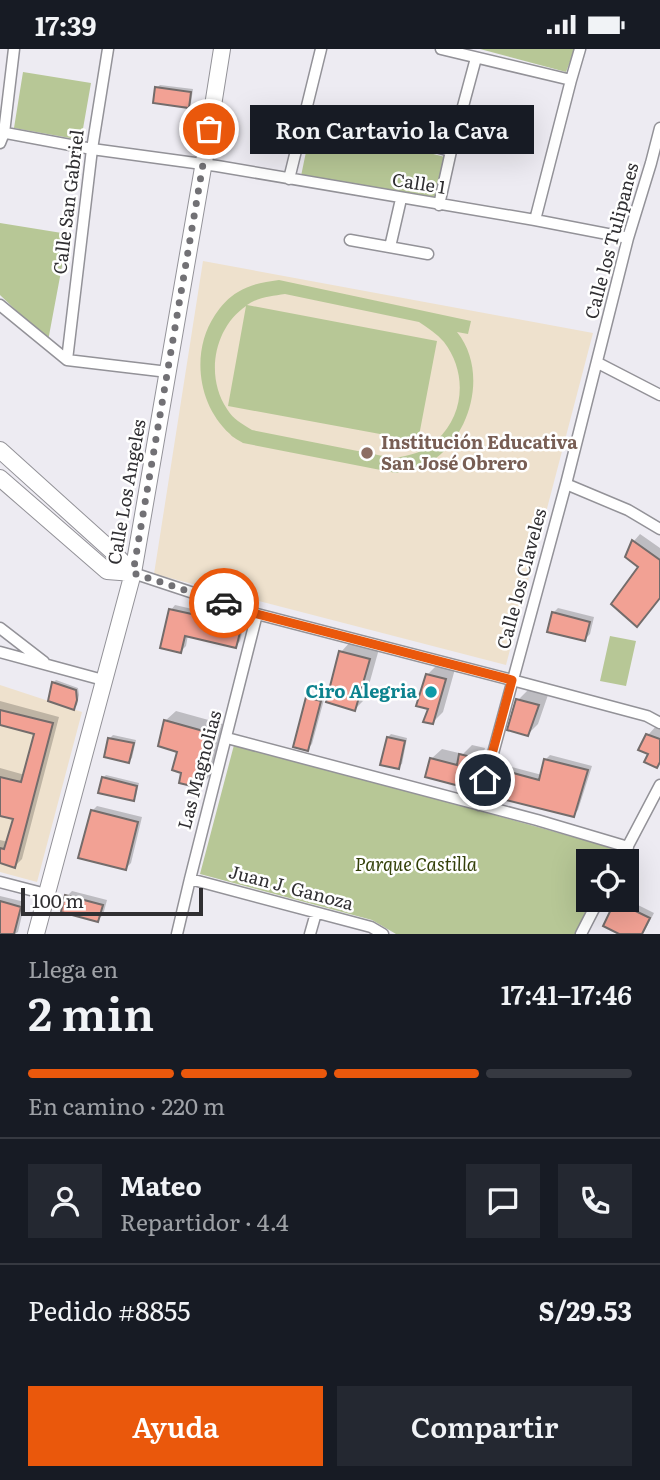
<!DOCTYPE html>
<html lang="es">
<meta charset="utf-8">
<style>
:root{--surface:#171b24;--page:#242831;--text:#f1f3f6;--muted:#9ea1a6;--line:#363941;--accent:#ea580c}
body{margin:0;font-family:Literata,serif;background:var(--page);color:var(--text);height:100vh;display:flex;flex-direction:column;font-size:26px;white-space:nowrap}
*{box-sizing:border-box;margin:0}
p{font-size:23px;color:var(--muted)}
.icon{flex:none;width:38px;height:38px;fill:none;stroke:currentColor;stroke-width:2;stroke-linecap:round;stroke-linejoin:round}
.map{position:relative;height:885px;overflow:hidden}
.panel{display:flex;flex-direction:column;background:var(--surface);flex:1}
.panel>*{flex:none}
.controls{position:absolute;left:576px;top:800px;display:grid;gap:14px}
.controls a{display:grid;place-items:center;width:63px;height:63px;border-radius:0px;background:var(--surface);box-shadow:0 7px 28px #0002;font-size:35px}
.scale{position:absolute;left:21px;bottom:18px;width:182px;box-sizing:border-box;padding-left:7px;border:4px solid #302f32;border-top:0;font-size:19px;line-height:24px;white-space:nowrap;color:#302f32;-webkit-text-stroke:5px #fff;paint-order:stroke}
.pin{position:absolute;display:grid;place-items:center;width:60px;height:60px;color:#fff;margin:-30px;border:4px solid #fff;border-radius:50%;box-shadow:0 2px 7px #0007}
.courier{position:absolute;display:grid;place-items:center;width:70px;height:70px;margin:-35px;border:5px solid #ea580c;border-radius:50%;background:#fff;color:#222;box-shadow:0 2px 9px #0007}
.bubble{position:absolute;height:49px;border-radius:0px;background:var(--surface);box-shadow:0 7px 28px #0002;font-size:23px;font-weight:600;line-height:49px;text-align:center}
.headline em{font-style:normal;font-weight:600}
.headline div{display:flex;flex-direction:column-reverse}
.headline{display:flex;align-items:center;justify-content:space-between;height:119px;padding:0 28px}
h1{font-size:46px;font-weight:600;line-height:52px}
.bar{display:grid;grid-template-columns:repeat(4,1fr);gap:10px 7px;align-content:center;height:84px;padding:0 28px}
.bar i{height:9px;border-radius:5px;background:var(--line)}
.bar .selected{background:var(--accent)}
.bar p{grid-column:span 4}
.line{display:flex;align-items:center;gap:18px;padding:0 28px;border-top:2px solid var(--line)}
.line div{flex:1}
.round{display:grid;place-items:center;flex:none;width:74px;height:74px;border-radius:0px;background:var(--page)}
.primary-button{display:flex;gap:14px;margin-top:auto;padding:14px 28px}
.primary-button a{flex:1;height:80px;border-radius:0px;background:var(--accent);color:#fff;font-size:28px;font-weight:600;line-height:80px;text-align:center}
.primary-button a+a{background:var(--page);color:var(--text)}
.status{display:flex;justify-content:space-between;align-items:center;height:49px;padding:0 35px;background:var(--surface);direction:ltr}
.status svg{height:19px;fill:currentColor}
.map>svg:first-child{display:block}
</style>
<div class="status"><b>17:39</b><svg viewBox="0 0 49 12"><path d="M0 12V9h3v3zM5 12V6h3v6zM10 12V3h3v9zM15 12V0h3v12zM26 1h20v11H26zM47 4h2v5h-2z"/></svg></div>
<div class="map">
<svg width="660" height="885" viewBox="0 0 660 885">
<rect width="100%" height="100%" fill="#edebf2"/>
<!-- education -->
<path fill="#eee1cd" d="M203 212 593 284 506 616 154 525Z
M0 636 82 663 37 833 0 823Z"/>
<!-- green -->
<path fill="#b7c796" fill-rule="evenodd" d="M480 0H575L566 23Z
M23 23 91 34 81 91 14 79Z
M312 74 445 108 435 150 301 127Z
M0 174 68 185 48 292 0 246Z
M279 231 471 272 468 285 457 283C487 320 473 381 436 409 425 417 409 420 396 424L243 394C239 391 233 389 230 385 197 355 191 302 215 266 221 257 229 248 238 243 251 235 264 233 279 231ZM285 245 419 273C428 279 437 285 444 293 467 323 465 365 437 391 426 403 409 407 393 409L252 381C242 375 233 370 227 360 205 327 214 279 246 257L228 357 418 392 437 292 247 256C258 248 272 247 285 245Z
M610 587 636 592 626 637 600 632Z
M234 696 495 766 620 801 615 812H588V850L594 851 576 885H396L372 871 200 825Z"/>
<!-- shadow -->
<path fill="#0003" d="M160 36 193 40 191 54 188 57 156 39Z
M640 485 660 499V549L640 518 627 508 634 492Z
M175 556 245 572 240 592 236 597 188 586 186 597 181 602 171 561Z
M558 559 594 568 590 585 585 590 553 564Z
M351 592 379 600 365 650 355 660 341 603Z
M438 615 455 620 443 663 433 673 427 626Z
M56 631 78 639 79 646 77 656 73 659 53 634Z
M528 641 548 646 538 675 528 685 518 651Z
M312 644 325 647 312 695 307 700V649Z
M0 652 59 668 22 810 15 817 0 813V791L8 793 15 768 0 765V719L25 726 36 684 0 675Z
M176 662 223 675 210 727 200 737 183 723 180 702 165 672Z
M658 675 660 676V714L657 717 651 704 648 686Z
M391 685 407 689 402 715 398 718 388 688Z
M113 686 136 691 132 709 129 712 110 689Z
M472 696 485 699 477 727 467 737 431 710 442 700 463 705Z
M550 706 592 717 578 761 573 766 503 722 508 717 542 726 545 711Z
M106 726 139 734 136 747 133 750 103 729Z
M97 757 142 768 131 814 125 820 92 762Z
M72 842 107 851 103 866 97 871 67 847Z
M0 847 25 853 18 883 15 885H0Z
M619 850H626L654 864 643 885H623L616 853Z"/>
<!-- building -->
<path fill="#f2a194" stroke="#736c6b" stroke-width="2" d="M155 38 191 43 189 59 153 54Z
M632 491 660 511V549L637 578 611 555 638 518 625 508Z
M169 560 242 576 236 599 185 587 181 604 160 599Z
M552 563 590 573 585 592 547 583Z
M339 602 370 610 355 662 326 653Z
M426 625 446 630 433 675 423 673 428 660 416 657Z
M52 633 76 641 77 651 74 661 48 652Z
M306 648 321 652 308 702 293 698Z
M516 650 539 656 528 687 507 681Z
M0 661 53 674 15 819 0 814V799L4 800 13 770 0 767V728L21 733 34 685 0 676Z
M164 671 214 685 200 739 179 734 181 724 172 721 177 703 158 697Z
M646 685 660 690V713L657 719 644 713 648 705 638 701Z
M387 688 405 692 399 720 380 716Z
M108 689 134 694 129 714 104 708Z
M459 705 476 709 467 739 425 728 430 709 457 716Z
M544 710 588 721 574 768 494 748 502 721 539 731Z
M102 728 137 737 134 752 98 744Z
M91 761 138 773 126 821 78 809Z
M65 846 103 856 98 873 61 863Z
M0 852 21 858 14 885H0Z
M615 852 650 869 642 885H619L603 877Z"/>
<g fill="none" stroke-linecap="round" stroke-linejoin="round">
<defs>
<path id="street" d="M441 0 571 31
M305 64 451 102
M0 83 92 100 217 117 535 171 628 189
M0 94 4 84 14 0
M289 130 321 0
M439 156 451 102 476 9
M535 171 571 31 580 0
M350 191 428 205
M390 198 401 150
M0 256 67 311 168 323
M67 311 92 100 108 0
M598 314 660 346
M566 435 628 461 660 480
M133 524 257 565 512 631 647 667 660 674
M0 579 44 613
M0 603 103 631
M227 689 537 771 628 798
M479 756 566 435 628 189 651 114 660 79
M620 812 660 736
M190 830 371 878 383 885
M0 833 46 845
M177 885 190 830 257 565
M310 885 316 864
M581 885 599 850"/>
<path id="secondary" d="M0 401 112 502 133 524
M0 429 107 522 133 524
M36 885 133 524 205 107 222 0"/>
</defs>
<!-- street casing -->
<use href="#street" stroke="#939298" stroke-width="13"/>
<!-- secondary casing -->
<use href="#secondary" stroke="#939298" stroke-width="18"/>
<!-- street -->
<use href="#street" stroke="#fff" stroke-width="10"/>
<!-- secondary -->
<use href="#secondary" stroke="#fff" stroke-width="16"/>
</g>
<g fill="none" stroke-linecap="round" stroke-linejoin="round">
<!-- done -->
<path stroke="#727175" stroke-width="7" stroke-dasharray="0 12.6" d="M209 80 133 524 224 554"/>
<!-- route -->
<path stroke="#ea580c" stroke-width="9" d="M224 554 257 565 512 631 485 731"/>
</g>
<!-- markers -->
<circle fill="#8d6e63" stroke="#fff" stroke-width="2.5" cx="367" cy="404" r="7"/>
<circle fill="#0f9aa8" stroke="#fff" stroke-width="2.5" cx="431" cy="643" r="7"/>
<g text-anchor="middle" stroke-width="5" stroke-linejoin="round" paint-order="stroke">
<!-- street labels -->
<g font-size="18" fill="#302f32" stroke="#fff">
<text transform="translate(419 135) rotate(9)" y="6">Calle 1</text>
<text transform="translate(69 153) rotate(-83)" y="6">Calle San Gabriel</text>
<text transform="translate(612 192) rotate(-75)" y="6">Calle los Tulipanes</text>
<text transform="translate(127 443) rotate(-80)" y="6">Calle Los Angeles</text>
<text transform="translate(522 530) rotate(-75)" y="6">Calle los Claveles</text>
<text transform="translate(200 721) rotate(-75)" y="6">Las Magnolias</text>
<text transform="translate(291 839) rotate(15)" y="6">Juan J. Ganoza</text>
</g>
<!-- education labels -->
<g font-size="18" font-weight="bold" fill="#785e54" stroke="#fff" text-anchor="start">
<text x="381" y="400">Institución Educativa<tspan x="381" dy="21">San José Obrero</tspan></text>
</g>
<!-- culture labels -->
<g font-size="18" font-weight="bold" fill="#0d838f" stroke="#fff" text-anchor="end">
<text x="417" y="649">Ciro Alegria</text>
</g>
<!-- park labels -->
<g font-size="18" font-style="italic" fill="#334009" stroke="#fff">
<text x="416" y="822">Parque Castilla</text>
</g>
</g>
</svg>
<div class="controls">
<a><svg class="icon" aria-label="locate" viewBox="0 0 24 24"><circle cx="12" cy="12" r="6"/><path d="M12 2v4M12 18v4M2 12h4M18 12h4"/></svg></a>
</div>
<div class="scale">100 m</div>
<div class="pin" style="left:209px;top:80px;background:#ea580c"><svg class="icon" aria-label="bag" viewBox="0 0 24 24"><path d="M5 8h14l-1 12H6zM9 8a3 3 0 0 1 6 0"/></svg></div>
<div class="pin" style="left:485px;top:731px;background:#1f2937"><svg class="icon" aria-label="home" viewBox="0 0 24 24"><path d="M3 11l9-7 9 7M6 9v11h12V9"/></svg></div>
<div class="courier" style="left:224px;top:554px"><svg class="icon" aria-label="car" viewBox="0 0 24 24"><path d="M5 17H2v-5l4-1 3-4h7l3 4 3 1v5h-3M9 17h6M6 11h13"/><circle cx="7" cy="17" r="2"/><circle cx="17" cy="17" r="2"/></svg></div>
<div class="bubble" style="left:250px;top:56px;width:284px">Ron Cartavio la Cava</div>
</div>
<section class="panel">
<div class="headline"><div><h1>2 min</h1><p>Llega en</p></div><em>17:41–17:46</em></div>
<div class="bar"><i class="selected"></i><i class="selected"></i><i class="selected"></i><i></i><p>En camino · 220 m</p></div>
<div class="line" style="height:126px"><a class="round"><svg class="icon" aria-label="person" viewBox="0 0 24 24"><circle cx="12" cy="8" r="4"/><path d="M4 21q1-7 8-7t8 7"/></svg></a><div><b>Mateo</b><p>Repartidor · 4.4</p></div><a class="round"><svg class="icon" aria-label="chat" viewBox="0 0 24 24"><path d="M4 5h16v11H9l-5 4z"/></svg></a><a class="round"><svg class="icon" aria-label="phone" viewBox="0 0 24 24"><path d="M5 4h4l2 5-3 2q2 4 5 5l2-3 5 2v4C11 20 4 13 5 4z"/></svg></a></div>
<div class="line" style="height:91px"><div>Pedido #8855</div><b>S/29.53</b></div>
<div class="primary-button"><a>Ayuda</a><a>Compartir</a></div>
</section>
